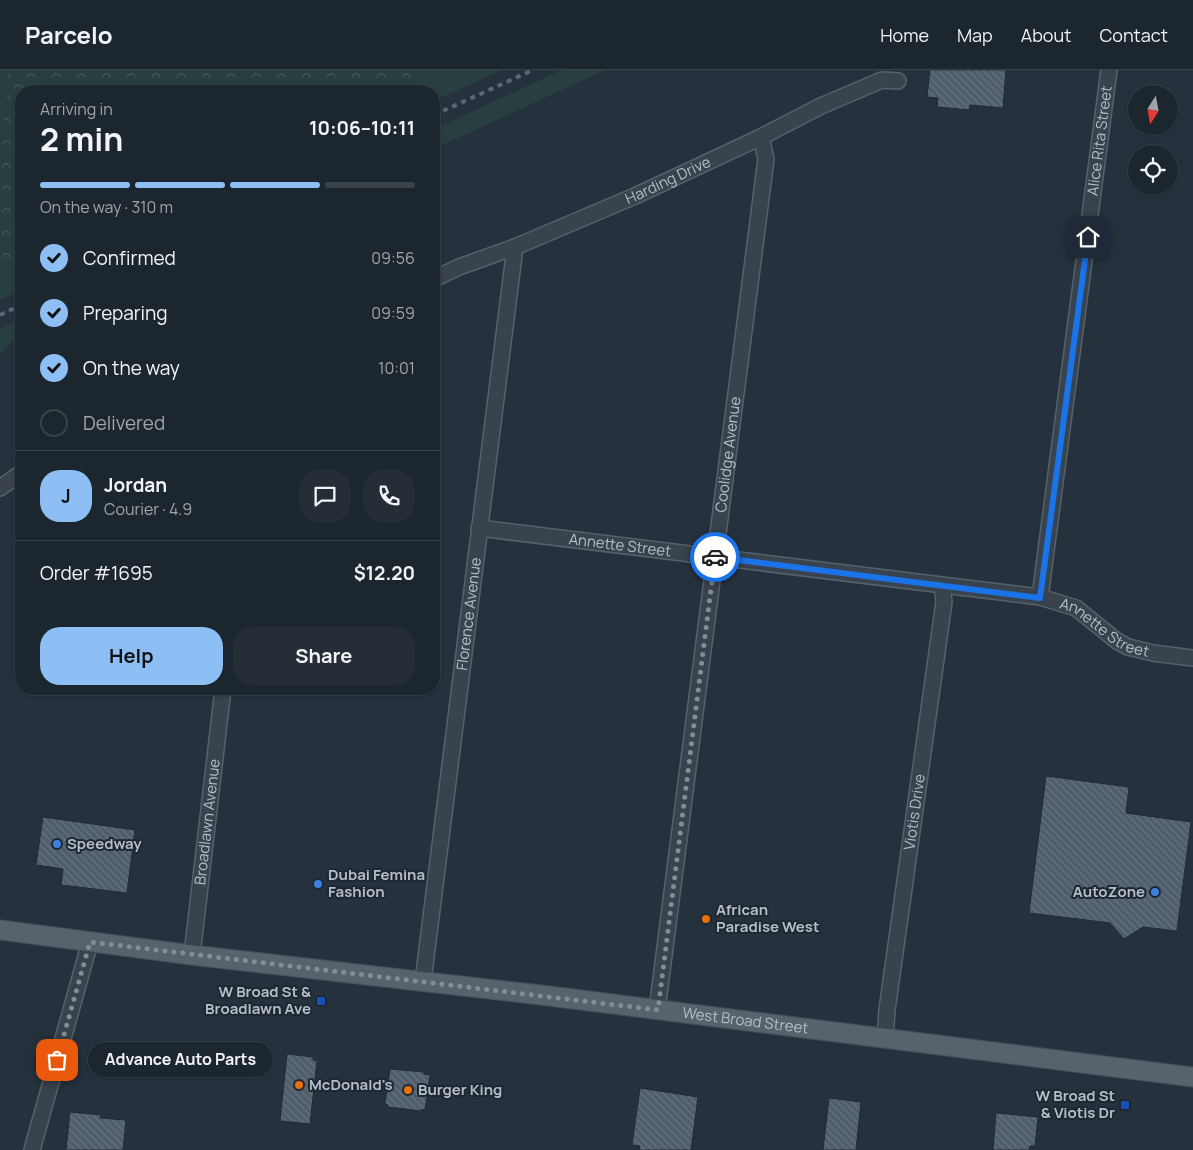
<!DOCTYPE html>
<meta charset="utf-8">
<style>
:root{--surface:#1c262e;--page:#252e36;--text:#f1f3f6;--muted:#a0a5aa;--line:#3a434a;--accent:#8ebff4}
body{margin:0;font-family:Manrope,sans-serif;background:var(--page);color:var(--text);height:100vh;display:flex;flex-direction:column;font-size:19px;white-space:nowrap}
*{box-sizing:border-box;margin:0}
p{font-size:16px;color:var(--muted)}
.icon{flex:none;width:28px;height:28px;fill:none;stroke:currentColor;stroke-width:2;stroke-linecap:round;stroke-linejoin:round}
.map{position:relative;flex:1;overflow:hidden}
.sheet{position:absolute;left:15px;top:15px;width:425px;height:610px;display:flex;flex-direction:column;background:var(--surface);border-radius:20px;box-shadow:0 1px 4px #0004,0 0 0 1px var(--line)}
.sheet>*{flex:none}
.needle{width:32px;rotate:191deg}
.buttons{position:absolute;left:1128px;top:15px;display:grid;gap:10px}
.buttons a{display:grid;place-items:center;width:50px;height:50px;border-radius:50%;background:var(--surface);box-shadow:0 1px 4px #0004,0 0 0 1px var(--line);font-size:25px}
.pin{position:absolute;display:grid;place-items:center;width:42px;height:42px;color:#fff;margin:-21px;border-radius:10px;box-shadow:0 2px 8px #0006}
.courier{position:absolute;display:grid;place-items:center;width:50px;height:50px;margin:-25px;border:4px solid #1a73e8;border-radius:50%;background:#fff;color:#222;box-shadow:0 1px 6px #0007}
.bubble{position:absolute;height:35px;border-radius:18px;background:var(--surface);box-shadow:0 1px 4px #0004,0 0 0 1px var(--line);font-size:16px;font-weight:700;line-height:35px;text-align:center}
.head em{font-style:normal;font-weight:700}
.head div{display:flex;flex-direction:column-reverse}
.head{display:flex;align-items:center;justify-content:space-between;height:85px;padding:0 25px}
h1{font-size:32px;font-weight:700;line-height:38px}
.bar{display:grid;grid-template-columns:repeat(4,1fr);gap:8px 5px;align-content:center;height:60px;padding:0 25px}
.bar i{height:6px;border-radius:4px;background:var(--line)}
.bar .active{background:var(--accent)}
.bar p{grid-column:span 4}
.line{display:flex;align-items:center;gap:12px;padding:0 25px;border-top:1px solid var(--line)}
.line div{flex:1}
.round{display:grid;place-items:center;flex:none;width:52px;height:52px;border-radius:20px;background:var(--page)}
ol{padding:0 25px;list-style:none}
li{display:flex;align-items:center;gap:15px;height:55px}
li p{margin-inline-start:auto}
li .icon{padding:5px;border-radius:50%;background:var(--accent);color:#111;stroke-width:4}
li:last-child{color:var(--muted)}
li i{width:28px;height:28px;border:2px solid var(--line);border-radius:50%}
.action{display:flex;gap:10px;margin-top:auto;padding:10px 25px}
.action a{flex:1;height:58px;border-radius:20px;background:var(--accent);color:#111;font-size:20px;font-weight:700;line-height:58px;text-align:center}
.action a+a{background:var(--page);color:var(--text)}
header{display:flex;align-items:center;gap:30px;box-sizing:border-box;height:70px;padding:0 25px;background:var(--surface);border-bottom:1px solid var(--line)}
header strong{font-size:24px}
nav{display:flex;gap:28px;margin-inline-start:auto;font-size:18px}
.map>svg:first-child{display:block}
</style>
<header>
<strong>Parcelo</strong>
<nav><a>Home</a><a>Map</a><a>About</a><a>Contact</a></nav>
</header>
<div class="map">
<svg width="1193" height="1080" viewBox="0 0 1193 1080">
<defs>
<pattern id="park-crowns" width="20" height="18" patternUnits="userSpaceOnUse" patternTransform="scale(1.25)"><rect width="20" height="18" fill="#283f3f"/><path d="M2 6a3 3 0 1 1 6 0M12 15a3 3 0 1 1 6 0" fill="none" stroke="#455959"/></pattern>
<pattern id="building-back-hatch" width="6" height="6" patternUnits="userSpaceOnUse" patternTransform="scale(1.25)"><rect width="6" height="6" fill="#505d6b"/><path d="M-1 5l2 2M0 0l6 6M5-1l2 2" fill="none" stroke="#67727f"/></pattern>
</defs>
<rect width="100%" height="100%" fill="#25323d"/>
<!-- green -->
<path fill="#283f3f" d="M0 0H502L434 31V21H21V220L0 230Z
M562 0H605L434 79V59Z
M21 249V268L10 273 0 285V259Z"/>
<!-- park -->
<path fill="url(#park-crowns)" d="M8 0H435L389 21H21V190L0 200V97L7 22Z"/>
<!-- building -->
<path fill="url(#building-back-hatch)" stroke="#202a34" d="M930 0H1006L1003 38 970 35 969 40 937 37 938 28 927 27Z
M1046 706 1129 717 1126 743 1191 752 1177 861 1143 857 1124 869 1110 853 1029 843Z
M43 747 135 760 127 823 61 815 63 799 36 795Z
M287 984 313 987V990L317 991 310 1054 280 1051Z
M390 999 424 1002V1004L430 1005 425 1040 422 1039 421 1041 388 1037V1035L385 1034Z
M640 1018 698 1027 691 1080H639L640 1076 632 1075Z
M829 1028 861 1032 856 1080H823Z
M70 1042 101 1045 100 1048 126 1050 123 1080H66Z
M996 1043 1038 1047 1035 1076H1030L1029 1080H993Z"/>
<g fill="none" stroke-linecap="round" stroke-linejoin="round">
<defs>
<g id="minor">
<path id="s1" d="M434 209 459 197 515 177 635 126 761 67 821 36 882 10 898 11"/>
<path d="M0 418 21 403"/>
<path id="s2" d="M479 458 1040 527 1076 538 1117 571 1128 577 1153 583 1193 588"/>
<path id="s3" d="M1040 527 1109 0"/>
<path id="s4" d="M192 885 223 619"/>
<path id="s5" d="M423 911 515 177"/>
<path id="s6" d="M657 940 766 89 761 67"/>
<path id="s7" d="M885 969 887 940 944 532 942 516"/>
<path d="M32 1080 90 872"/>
</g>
<g id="major">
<path id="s8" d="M0 860 192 885 541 925 1193 1007"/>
</g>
</defs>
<!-- minor casing -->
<use href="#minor" stroke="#57616b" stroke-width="18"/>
<!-- major casing -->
<use href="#major" stroke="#454f59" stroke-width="21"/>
<!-- minor -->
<use href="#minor" stroke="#39434d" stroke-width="15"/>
<!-- major -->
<use href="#major" stroke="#57626d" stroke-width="19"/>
<!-- rail -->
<path stroke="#5b6874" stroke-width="4" stroke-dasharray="5 5" stroke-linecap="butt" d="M434 45 533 0
M0 245 21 235"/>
</g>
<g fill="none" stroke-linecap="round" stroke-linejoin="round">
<!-- done -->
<path stroke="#838d97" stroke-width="5" stroke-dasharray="0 9" d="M57 990 90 872 658 940 715 487"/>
<!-- route -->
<path stroke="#1a73e8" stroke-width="6" d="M715 487 1040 528 1088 167"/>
</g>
<!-- markers -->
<g fill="#3f7fe0" stroke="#1e2832" stroke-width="2">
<circle cx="57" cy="774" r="5"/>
<circle cx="318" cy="814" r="5"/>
<circle cx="1155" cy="822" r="5"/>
</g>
<g fill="#e8710a" stroke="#1e2832" stroke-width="2">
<circle cx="706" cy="849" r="5"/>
<circle cx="299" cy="1015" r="5"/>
<circle cx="408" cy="1020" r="5"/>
</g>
<g fill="#1a4fb4" stroke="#1e2832" stroke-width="2">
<rect x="316" y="926" width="10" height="10" rx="2.5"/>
<rect x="1120" y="1030" width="10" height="10" rx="2.5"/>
</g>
<g text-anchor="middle" stroke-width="4" stroke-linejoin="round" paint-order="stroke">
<!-- street labels -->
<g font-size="15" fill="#b5bec8" stroke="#1e2832">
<text dy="5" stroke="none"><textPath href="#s3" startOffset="460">Alice Rita Street</textPath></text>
<text dy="5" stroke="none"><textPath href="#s1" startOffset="254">Harding Drive</textPath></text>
<text dy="5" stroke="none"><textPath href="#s6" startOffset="560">Coolidge Avenue</textPath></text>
<text dy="5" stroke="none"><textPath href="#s2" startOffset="142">Annette Street</textPath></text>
<text dy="5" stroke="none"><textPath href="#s5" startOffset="370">Florence Avenue</textPath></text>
<text dy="5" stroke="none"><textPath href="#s2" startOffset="638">Annette Street</textPath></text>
<text dy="5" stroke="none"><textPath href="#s7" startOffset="229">Viotis Drive</textPath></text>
<text dy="5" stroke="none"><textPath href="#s4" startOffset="134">Broadlawn Avenue</textPath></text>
<text dy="5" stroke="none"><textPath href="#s8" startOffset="751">West Broad Street</textPath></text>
</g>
<!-- poi labels -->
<g font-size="15" font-weight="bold" fill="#b5bec8" stroke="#1e2832" text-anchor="start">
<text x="67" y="779">Speedway</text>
<text x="328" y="810">Dubai Femina<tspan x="328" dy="17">Fashion</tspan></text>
<text x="1145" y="827" text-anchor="end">AutoZone</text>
<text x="716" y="845">African<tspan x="716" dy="17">Paradise West</tspan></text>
<text x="311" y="927" text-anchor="end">W Broad St &amp;<tspan x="311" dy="17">Broadlawn Ave</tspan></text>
<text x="309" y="1020">McDonald's</text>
<text x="418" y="1025">Burger King</text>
<text x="1115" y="1031" text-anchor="end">W Broad St<tspan x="1115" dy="17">&amp; Viotis Dr</tspan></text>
</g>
</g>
</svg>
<div class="buttons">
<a><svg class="needle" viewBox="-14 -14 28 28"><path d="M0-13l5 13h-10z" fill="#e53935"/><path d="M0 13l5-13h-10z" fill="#a0a5aa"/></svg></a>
<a><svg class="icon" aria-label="locate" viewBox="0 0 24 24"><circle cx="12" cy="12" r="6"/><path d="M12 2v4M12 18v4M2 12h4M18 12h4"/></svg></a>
</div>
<div class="pin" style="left:57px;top:990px;background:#ea580c"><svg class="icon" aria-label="bag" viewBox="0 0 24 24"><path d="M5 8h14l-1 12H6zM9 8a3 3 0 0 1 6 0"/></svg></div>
<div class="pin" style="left:1088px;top:167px;background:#1f2937"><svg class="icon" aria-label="home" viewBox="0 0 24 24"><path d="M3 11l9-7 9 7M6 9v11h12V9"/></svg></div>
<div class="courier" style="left:715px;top:487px"><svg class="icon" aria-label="car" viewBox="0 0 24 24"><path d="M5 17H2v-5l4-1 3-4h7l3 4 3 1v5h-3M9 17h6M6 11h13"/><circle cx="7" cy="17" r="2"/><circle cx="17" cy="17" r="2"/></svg></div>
<div class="bubble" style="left:88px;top:972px;width:185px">Advance Auto Parts</div>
<section class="sheet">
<div class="head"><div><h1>2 min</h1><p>Arriving in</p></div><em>10:06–10:11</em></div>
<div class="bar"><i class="active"></i><i class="active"></i><i class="active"></i><i></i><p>On the way · 310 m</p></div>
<ol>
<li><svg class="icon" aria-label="check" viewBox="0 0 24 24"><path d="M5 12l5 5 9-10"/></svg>Confirmed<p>09:56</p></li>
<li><svg class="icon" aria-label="check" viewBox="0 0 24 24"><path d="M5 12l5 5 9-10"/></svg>Preparing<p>09:59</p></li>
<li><svg class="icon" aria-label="check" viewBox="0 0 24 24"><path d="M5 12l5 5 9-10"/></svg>On the way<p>10:01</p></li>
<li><i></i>Delivered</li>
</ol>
<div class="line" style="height:90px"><b class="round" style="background:var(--accent);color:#111">J</b><div><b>Jordan</b><p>Courier · 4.9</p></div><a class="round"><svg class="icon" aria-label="chat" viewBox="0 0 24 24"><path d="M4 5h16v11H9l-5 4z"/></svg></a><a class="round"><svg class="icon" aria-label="phone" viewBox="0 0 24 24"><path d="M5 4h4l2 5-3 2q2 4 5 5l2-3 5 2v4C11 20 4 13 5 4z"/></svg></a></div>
<div class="line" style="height:65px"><div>Order #1695</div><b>$12.20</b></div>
<div class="action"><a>Help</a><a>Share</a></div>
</section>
</div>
